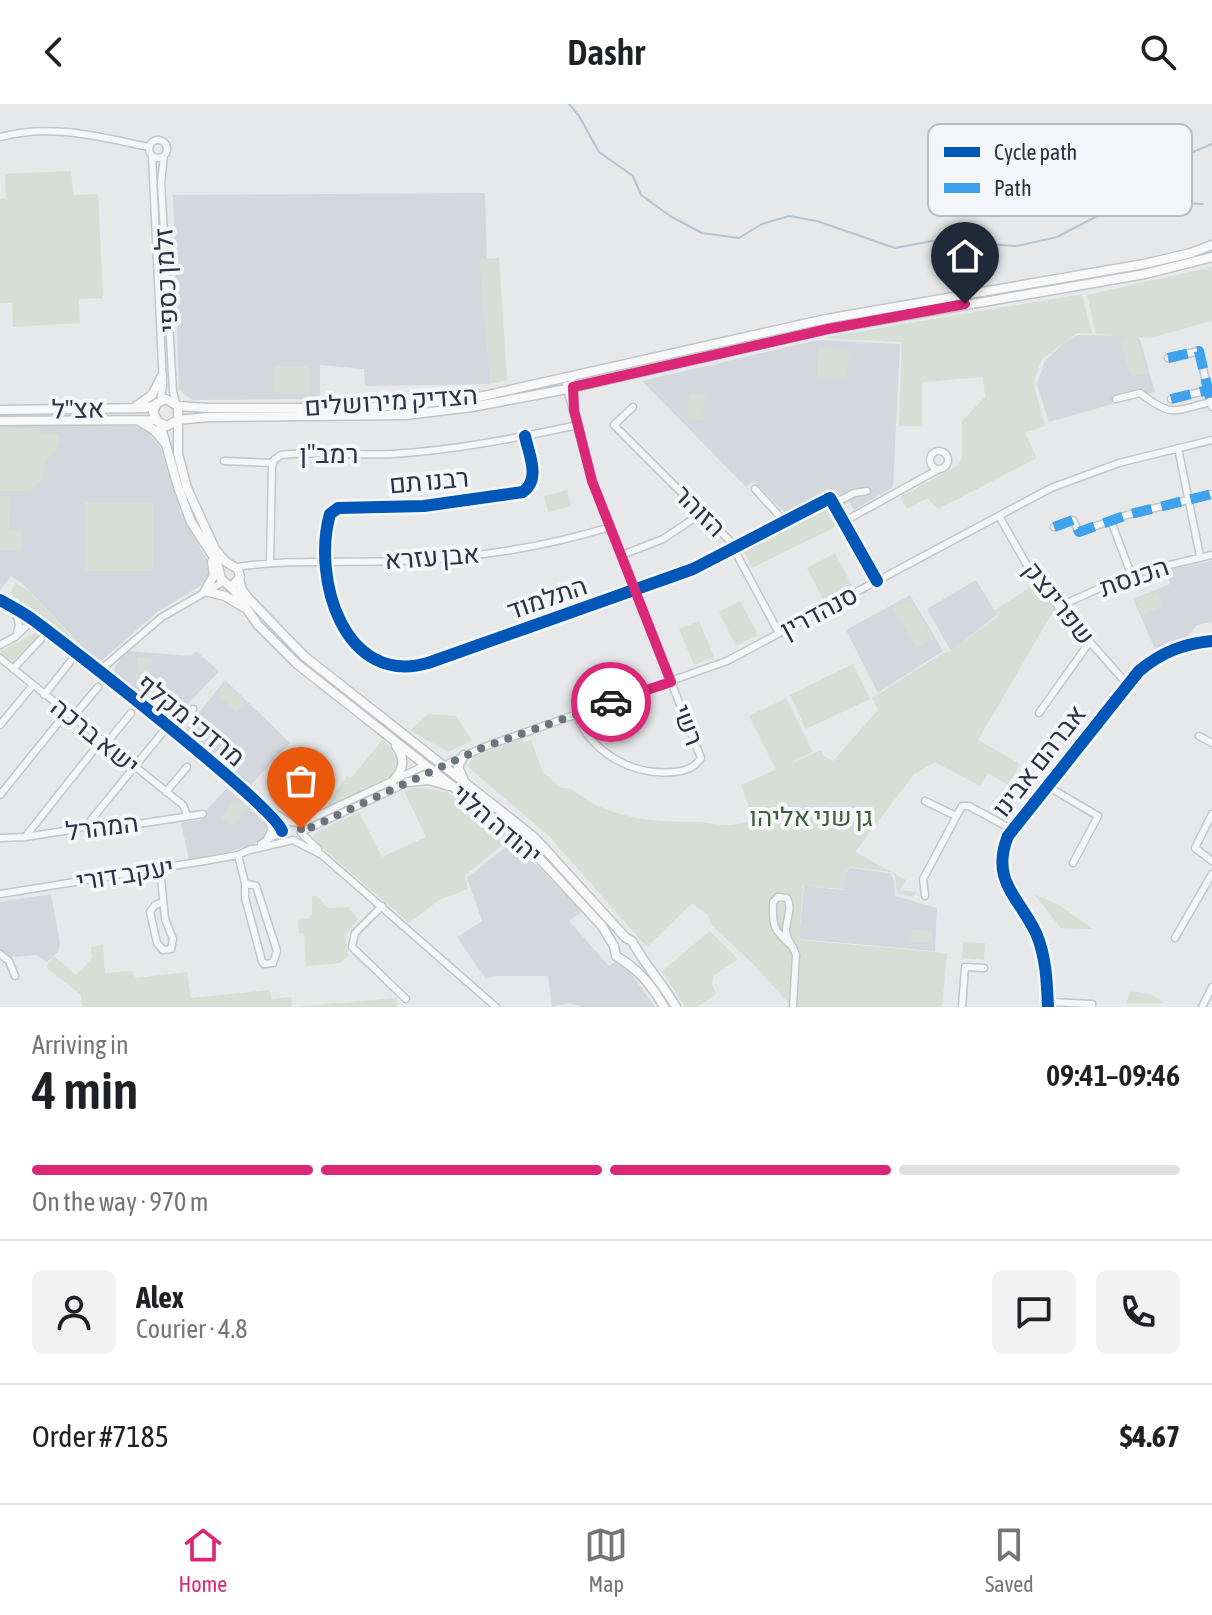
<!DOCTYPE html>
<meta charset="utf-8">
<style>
:root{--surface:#fff;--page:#f2f2f2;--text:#202124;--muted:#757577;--line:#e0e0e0;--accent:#db2777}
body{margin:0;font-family:"Asap Condensed",Heebo,sans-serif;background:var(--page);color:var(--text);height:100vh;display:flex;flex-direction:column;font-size:30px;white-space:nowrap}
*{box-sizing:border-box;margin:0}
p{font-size:26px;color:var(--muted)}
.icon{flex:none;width:44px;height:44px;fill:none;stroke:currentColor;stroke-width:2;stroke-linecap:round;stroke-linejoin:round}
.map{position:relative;height:903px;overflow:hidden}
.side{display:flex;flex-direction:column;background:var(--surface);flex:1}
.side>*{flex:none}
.pin{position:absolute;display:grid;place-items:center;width:68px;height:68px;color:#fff;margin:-82px -34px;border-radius:50% 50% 50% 0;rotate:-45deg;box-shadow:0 0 8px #0007}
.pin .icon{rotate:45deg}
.courier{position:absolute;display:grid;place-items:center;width:80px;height:80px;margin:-40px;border:6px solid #db2777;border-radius:50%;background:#fff;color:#222;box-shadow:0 2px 10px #0007}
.summary em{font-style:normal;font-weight:600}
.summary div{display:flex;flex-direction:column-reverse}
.summary{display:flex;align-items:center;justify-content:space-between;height:136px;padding:0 32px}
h1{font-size:52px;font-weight:600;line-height:60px}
.bar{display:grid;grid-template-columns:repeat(4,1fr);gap:12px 8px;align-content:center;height:96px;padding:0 32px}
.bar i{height:10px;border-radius:6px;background:var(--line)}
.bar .current{background:var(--accent)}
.bar p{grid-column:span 4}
.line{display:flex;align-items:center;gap:20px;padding:0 32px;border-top:2px solid var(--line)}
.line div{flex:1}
.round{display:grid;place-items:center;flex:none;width:84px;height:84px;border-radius:12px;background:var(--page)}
header{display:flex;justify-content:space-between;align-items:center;height:104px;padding:0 32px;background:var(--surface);font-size:36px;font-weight:600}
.tabs{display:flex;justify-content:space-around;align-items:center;height:112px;border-top:2px solid var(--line);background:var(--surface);font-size:22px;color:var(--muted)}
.tabs a{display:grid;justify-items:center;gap:4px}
.tabs .current{color:var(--accent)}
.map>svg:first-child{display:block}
</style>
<header><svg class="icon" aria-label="back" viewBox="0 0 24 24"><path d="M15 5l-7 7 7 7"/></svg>Dashr<svg class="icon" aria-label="search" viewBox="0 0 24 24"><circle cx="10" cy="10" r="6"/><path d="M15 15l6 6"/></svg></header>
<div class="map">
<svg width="1212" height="903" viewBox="0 0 1212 903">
<rect width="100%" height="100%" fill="#e6e8ea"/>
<!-- built -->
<path fill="#d4d7dd" d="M485 89 490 280 365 282 364 265 320 261V295L193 296 179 286 173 91Z
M1078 231 1136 232 1140 236 1155 288 1049 318 1037 280 1045 257 1064 239Z
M818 236 900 240 893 383 854 406 850 398 842 402 835 389 788 411 753 377 746 383 642 277Z
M0 322H134L145 325 160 343 181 409 208 458V474L202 481 157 508 100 558 95 557 23 480 11 472 0 486Z
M1212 457V518L1197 521 1183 537 1156 547 1133 495 1170 480 1165 466Z
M976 476 997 511 951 547 927 505Z
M910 491 943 547 878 589 846 526Z
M129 547 191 552 196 547 219 567 169 620 115 575 114 566 117 559Z
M225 576 290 639 247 685 183 629Z
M227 684 263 716 266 723 264 733 259 738 226 749 189 755 181 719 203 715V710Z
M513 737 582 807 569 817 609 862 620 854 655 903H582L569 899 552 903 548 872H496L486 875 457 833 482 817 467 774Z
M850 764 890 769 894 776 895 792 937 804 935 847 799 835 804 782 843 786 845 769Z
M51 790 60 840 58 848 47 858 37 851 11 853 0 845V798Z"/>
<!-- green -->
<path fill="#d6ded6" d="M71 67 73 91 98 90 103 194 79 195 80 219 13 223 12 199H0V95L6 94 5 70Z
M499 154 507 276 490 280 479 155Z
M1212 163V217L1150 234 1137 233 1148 269 1131 273 1120 237 1129 233 1096 230 1087 191Z
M1082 190 1092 230 1078 229 1042 255 1033 279 1045 322 1025 329 1037 354 938 405 927 394 907 405 900 393 957 362 962 355V317L985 293 983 273 922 278V322H899L902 238 821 234Z
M819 243 849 246 847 275 817 273Z
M274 262H309V290L274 289Z
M689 290 705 291 703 316 687 315Z
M40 324V330H59L60 340 45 358 43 374 30 387H0V325Z
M567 386 571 402 548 408 544 392Z
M0 392H10L9 426 22 427V447H0Z
M85 398H153V467H85Z
M827 399 839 421 752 464 741 442Z
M835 449 852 482 824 497 807 464Z
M15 479 29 487 90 553 13 492 11 488Z
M1037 479 1060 506 1051 511 978 636 1020 660 1008 681 988 669 980 682 935 658 914 670 855 748 906 776 900 786 916 788 913 793 897 789 895 772 891 768 850 763 845 768 843 785 803 782 799 836 947 849 942 903H792L755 862 711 820 708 811 692 799 647 843 549 732 467 662 474 652 522 635 524 639 531 636 543 669C555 675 555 687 570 684 607 715 652 718 699 718 707 718 715 721 724 721 734 721 744 719 754 717L741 681 821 646 824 652 833 657 878 606 872 594 943 549 951 547 998 512 995 506Z
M1158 487 1164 502 1142 511 1135 496Z
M910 495 933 534 916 544 893 505Z
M740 497 758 531 736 542 719 508Z
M699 517 714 553 694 561 679 525Z
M35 529 39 532 13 558 0 548Z
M137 553 152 554 151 580H136Z
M853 560 870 595 806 625 790 591Z
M226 581 245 598 236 608 217 590Z
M786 594 813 648 776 666 749 612Z
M429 610 456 612 472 637 448 648 410 626Z
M383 635 398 655 396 669 327 704 329 696 347 672 351 674Z
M415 683 447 688 510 735 465 771 468 785 439 796 409 819 317 739 313 733 318 727 359 708 382 753 426 733 404 687Z
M234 695 247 703 233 722 221 714Z
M1034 790 1059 801 1093 825 1061 824Z
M312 792H318L327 804 348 803 358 815 345 832 348 852 340 859 306 862 304 830 299 829 298 816 307 815 312 810Z
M912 825 933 827 932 840 911 838Z
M710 827 738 855 713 872 712 880 716 890 697 903H685L662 867Z
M963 838 985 839 984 856 962 854Z
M103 841 105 869 133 867 134 872 137 874 187 868 191 894 270 886 271 895 291 893 292 903H82L81 891 46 863 54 852 76 871 92 854 91 843Z
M1129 887 1151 890 1163 899H1127Z
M396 894 397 903H295Z"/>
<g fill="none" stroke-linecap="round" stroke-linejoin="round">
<!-- stream -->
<path stroke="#b4c4d5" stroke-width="2" d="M569 0 579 12 599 48 633 72 641 91 670 112 702 129 739 134 762 120 789 112 817 117 895 144 932 137 1017 142 1057 133 1126 97 1203 100
M1158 96 1156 81 1160 62 1212 40"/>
<defs>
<path id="minor" d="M0 33C50 19 100 33 149 43
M149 45a9 9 0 1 1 18 0a9 9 0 1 1-18 0Z
M152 52 163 281 160 297
M164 52 161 78 173 287 176 299
M1168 254 1199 247 1212 303
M571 274 575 302
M566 281 592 377 701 654C695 664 685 667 674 668 632 672 592 649 576 610
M1116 295 1140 289C1173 314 1172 307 1211 298
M1171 295 1209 286
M633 303 614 321 729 436 779 529
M525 332C529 351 541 375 523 388L424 402 338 404 330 410C312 473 343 583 428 559L693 465 830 394 877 477
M1178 344 1200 452
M930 356a9 9 0 1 1 18 0a9 9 0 1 1-18 0Z
M224 357 273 359
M755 385 784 417
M833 400 854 389 867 387
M999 412 1028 463 1047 489 1127 580
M1111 417 1131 470
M843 418 939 365
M1054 423 1073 416 1079 428 1127 411 1212 390
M622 451 663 435 702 409
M270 459 272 363 274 356 281 351C317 346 356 352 393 350 456 346 517 334 578 321
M237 463C289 455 344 459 397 457 469 455 541 444 610 423
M0 496 31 514 167 623 256 697 282 725
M1058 503 1131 470 1212 451
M15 505 19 521 17 529
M0 541 15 533 33 516
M0 554 183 701 187 711
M13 565 41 535
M98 568 162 513 223 478
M44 591 70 558
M1039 609 1089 539
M72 614 98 583
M0 621 33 581
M172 627 193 605
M1199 632 1212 639
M105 641 131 609
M1047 682 1098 712 1073 759
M166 688 187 663
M0 691 66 609
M925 697 956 712
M270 706 289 718 302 719 426 661
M264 708 272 725 266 737
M1212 710 1195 744 1212 757
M87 721 167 623
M301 728 484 643 727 557 1051 384 1119 359 1212 336
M301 729 318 745
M25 733 101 637
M0 734 25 733 77 725 87 721 112 724 203 710
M261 740 282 727
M250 746 293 736 322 751 496 903
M238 751 245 779
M160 764 165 815 173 835 171 845 163 846 157 839 150 808 155 801 163 798
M245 779 256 782 277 847 273 859 264 860 262 857 245 794Z
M0 790 204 757 238 751 251 745
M925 792 923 775 962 702H969L1011 725
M382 802 355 829 352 843 406 895
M1175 834 1212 770
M793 843C774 827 772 823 773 798L778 793 787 794C793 804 786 815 786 827 786 836 794 843 796 851L793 903
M0 850 9 857 15 872
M1048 898 1092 900V903
M962 903 965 863 984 864
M1048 903C1047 878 1046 852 1036 829 1019 793 990 777 1008 732L1139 567C1162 548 1183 540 1212 537
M1202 903 1212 883"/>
<path id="major" d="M136 302 152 291 162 272
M178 302 207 304H365L470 295 826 215 1144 160 1191 149 1212 141
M0 306 145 304 155 301
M178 316 208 313 406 311 472 303 567 285 828 225 1145 170 1212 153
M0 317 156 316
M176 317 167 322 158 318 153 308 157 299 166 295 178 302V350L187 384 215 445 226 458 238 465 240 473 235 479
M141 318 154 326 164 338
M160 320 178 383 191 418 217 458 221 475 233 485 258 521 297 560 527 741 602 822 614 842 616 852C638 865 651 880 664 903
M212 458 214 471 205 487 225 492 243 503
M239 475 242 486 249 495 304 552 534 733 626 834 632 837C644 860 663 880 676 903
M463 674 458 663 464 651
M392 678C404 666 406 655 396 642
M408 678 429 676 449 682"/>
</defs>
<!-- minor casing -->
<use href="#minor" stroke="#c4c6c8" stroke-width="9"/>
<!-- major casing -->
<use href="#major" stroke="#c2c5c8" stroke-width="11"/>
<!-- minor -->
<use href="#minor" stroke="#f5f6f7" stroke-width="6"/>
<!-- major -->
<use href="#major" stroke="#f8f8f8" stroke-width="8"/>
<!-- quiet -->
<path stroke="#3ea3ec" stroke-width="10" stroke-dasharray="20 10" stroke-linecap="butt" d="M1168 254 1199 247 1212 303
M1171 295 1212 285
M1054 423 1073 416 1079 428 1127 411 1212 390"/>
<defs>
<path id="cycleway" d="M525 332C529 351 541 375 523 388L424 402 338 404 330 410C312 473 343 583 428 559L693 465 830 394 877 477
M0 496C11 502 22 508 32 515 66 540 275 703 282 727
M1048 903C1047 878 1046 852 1036 829 1019 793 990 777 1008 732L1139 567C1162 548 1183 540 1212 537"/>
</defs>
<!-- cycleway casing -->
<use href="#cycleway" stroke="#f4f6f9" stroke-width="17"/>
<!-- cycleway -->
<use href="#cycleway" stroke="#0057b8" stroke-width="12"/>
</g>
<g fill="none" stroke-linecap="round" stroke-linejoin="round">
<!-- done -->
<path stroke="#6c737f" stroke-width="8" stroke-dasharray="0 14.4" d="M301 725V728L484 643 611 598"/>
<!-- route -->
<path stroke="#db2777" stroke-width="10" d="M611 598 671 578 592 377 574 306 573 283 828 225 965 200"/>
</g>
<g text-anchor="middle" stroke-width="8" stroke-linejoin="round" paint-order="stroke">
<!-- street labels -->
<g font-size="26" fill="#2b3445" stroke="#f4f6f9">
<text transform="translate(166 176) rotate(-93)" y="9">זלמן כספי</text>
<text transform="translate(391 297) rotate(-4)" y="9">הצדיק מירושלים</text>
<text transform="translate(78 305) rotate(-1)" y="9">אצ"ל</text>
<text x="329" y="359">רמב"ן</text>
<text transform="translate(429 377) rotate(-5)" y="9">רבנו תם</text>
<text transform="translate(700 407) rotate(45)" y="9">הזוהר</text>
<text transform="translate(432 453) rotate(-4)" y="9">אבן עזרא</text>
<text transform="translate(1134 473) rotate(-19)" y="9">הכנסת</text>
<text transform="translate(547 494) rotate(-19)" y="9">התלמוד</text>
<text transform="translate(1059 499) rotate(52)" y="9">שפרינצק</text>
<text transform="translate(819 508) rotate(-28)" y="9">סנהדרין</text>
<text transform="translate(191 616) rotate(39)" y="9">מרדכי מקלף</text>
<text transform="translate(688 621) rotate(68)" y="9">רשי</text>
<text transform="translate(95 632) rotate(39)" y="9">ישא ברכה</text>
<text transform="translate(1039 657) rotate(-52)" y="9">אברהם אבינו</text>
<text transform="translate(497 720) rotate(40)" y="9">יהודה הלוי</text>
<text transform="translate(102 723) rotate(-7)" y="9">המהרל</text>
<text transform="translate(125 770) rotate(-9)" y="9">יעקב דורי</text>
</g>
<!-- park labels -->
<g font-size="26" fill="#3f6138" stroke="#f4f6f9">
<text x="811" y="722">גן שני אליהו</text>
</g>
</g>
<!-- legend -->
<rect x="928" y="20" width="264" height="92" rx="12" fill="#f4f6f9" stroke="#b8bcc3" stroke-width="2"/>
<rect x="944" y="43" width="36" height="10" fill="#0057b8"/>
<rect x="944" y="79" width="36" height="10" fill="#3ea3ec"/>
<g font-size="22" fill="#2b3445">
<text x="994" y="56">Cycle path</text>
<text x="994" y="92">Path</text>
</g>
</svg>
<div class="pin" style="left:301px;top:725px;background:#ea580c"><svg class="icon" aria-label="bag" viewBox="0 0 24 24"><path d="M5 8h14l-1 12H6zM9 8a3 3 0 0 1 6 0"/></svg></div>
<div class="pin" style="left:965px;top:200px;background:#1f2937"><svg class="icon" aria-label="home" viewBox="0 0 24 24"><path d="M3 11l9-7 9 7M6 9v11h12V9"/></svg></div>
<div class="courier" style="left:611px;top:598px"><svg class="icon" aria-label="car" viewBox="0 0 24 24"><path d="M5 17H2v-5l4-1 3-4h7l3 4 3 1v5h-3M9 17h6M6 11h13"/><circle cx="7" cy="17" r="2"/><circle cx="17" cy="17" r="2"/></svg></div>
</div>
<section class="side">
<div class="summary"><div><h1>4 min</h1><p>Arriving in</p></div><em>09:41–09:46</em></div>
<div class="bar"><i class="current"></i><i class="current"></i><i class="current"></i><i></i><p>On the way · 970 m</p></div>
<div class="line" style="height:144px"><a class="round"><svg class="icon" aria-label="person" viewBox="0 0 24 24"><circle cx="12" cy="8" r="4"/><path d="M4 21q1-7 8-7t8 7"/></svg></a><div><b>Alex</b><p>Courier · 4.8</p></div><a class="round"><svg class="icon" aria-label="chat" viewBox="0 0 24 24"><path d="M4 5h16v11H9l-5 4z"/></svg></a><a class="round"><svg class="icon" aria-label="phone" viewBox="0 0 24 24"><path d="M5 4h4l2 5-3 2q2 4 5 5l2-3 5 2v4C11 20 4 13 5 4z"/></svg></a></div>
<div class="line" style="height:104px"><div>Order #7185</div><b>$4.67</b></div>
</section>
<nav class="tabs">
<a class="current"><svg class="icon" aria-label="home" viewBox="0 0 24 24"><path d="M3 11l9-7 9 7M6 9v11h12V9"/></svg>Home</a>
<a><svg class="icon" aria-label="map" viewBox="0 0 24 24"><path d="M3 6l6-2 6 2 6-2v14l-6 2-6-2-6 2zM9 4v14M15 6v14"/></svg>Map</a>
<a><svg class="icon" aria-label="saved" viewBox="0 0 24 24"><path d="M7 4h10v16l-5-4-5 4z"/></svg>Saved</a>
</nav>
